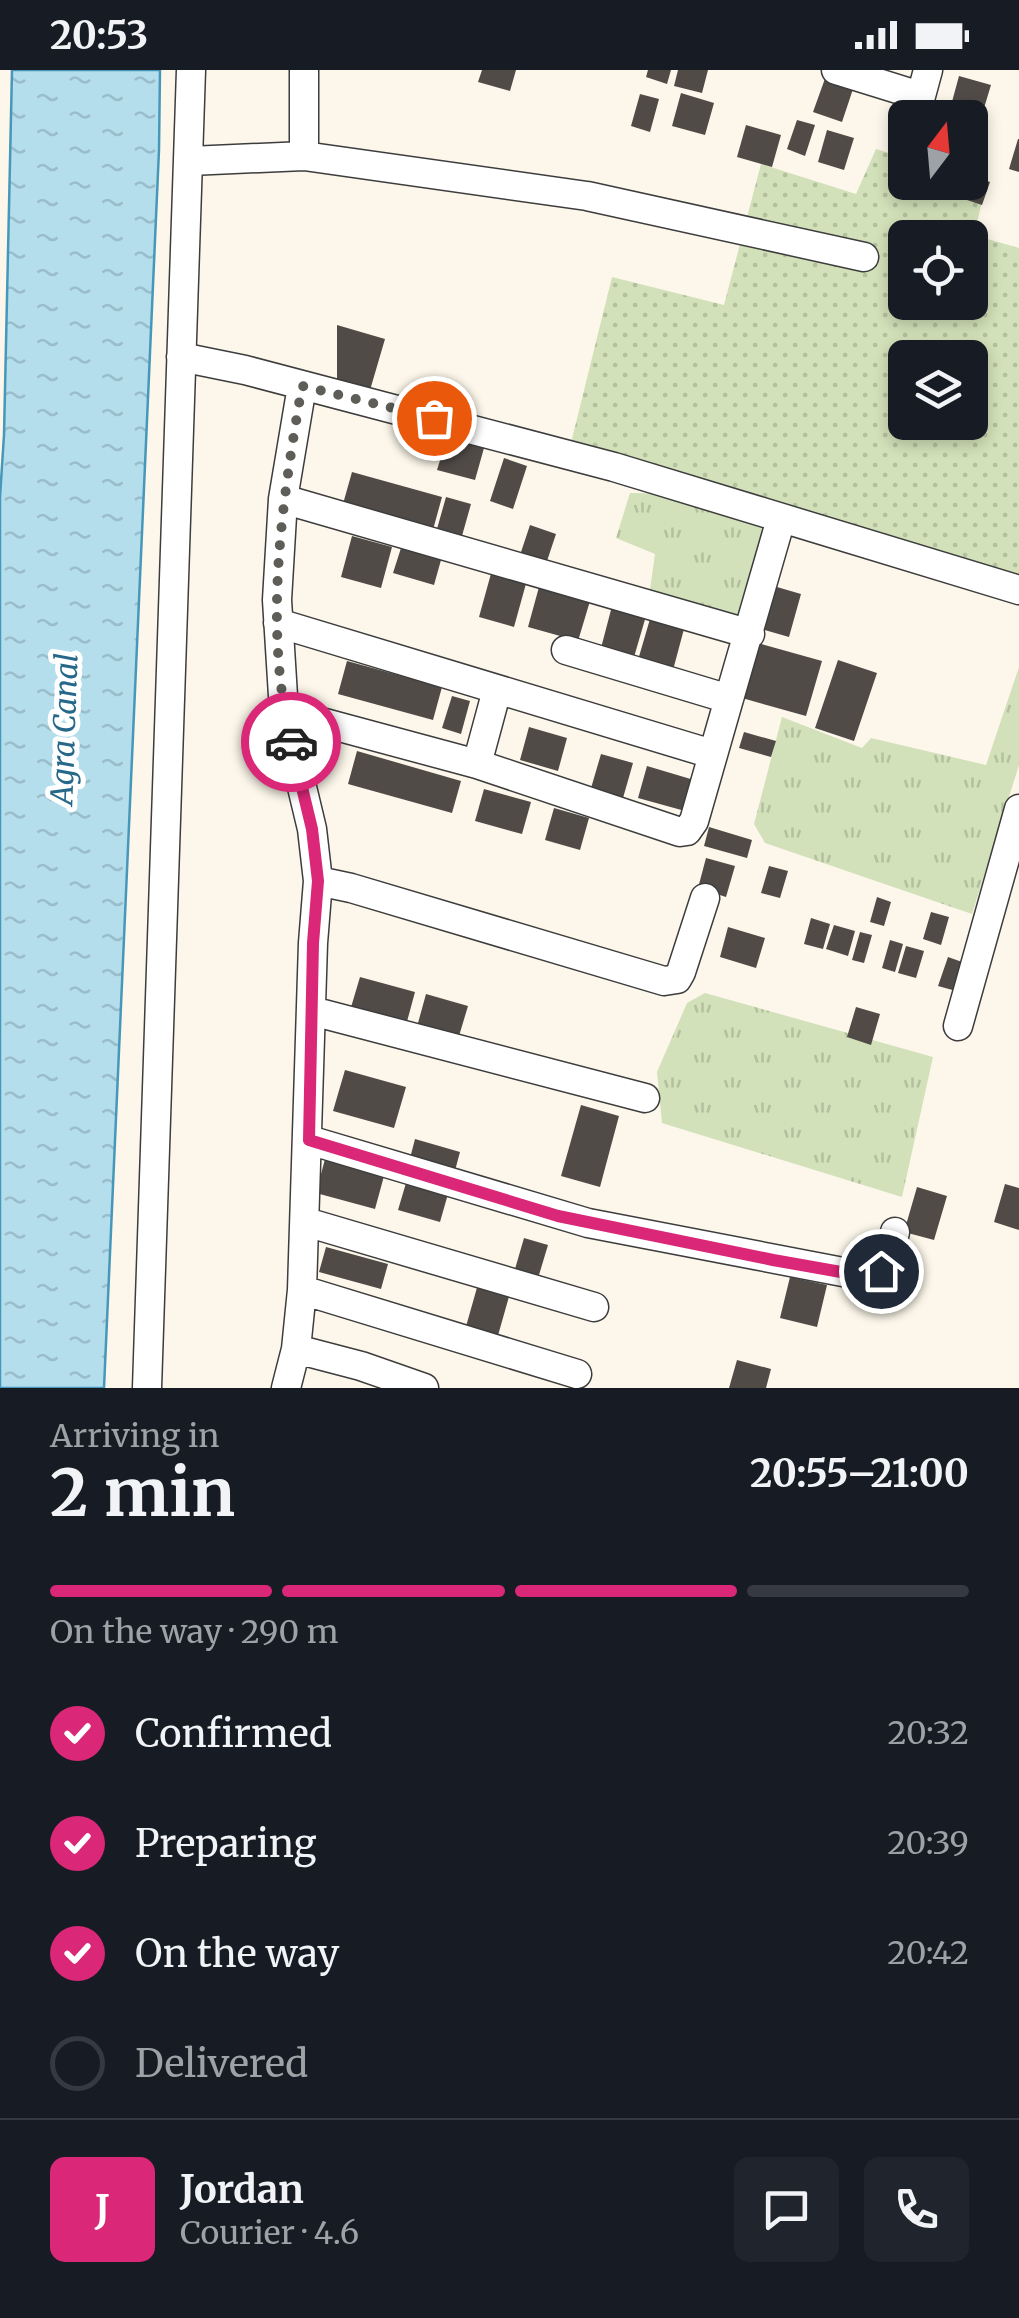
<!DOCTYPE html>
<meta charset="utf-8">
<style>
:root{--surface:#171b24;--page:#20242c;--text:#f1f3f6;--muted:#9ea1a6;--line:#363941;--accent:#db2777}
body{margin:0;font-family:Merriweather,serif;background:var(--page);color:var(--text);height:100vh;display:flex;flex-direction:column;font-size:38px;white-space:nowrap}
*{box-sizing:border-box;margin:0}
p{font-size:32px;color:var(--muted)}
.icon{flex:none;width:55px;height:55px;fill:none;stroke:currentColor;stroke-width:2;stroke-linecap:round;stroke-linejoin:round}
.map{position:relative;height:1318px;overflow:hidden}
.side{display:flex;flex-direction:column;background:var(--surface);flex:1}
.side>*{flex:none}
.needle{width:65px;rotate:16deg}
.controls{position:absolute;left:888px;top:30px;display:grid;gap:20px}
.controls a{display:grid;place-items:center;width:100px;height:100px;border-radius:15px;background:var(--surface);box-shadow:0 5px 15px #0003;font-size:50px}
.pin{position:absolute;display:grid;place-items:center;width:85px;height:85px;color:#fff;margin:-42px;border:5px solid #fff;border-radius:50%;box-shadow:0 2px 10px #0007}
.courier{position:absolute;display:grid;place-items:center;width:100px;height:100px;margin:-50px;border:8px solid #db2777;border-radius:50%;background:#fff;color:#222;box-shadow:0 2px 12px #0007}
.headline em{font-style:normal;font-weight:700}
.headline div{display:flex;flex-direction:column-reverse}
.headline{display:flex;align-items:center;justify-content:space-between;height:170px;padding:0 50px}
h1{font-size:65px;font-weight:700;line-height:75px}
.bar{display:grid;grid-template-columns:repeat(4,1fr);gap:15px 10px;align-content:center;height:120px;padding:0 50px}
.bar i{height:12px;border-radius:8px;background:var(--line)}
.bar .selected{background:var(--accent)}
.bar p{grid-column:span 4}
.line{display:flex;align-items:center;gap:25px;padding:0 50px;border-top:2px solid var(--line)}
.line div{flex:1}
.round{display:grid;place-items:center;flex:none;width:105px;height:105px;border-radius:15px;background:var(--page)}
ol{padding:0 50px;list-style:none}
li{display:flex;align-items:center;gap:30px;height:110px}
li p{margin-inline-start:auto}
li .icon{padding:10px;border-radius:50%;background:var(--accent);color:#fff;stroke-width:4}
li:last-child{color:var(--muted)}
li i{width:55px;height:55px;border:5px solid var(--line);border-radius:50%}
.status{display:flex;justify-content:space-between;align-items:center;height:70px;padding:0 50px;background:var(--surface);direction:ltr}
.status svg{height:28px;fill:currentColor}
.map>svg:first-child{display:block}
</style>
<div class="status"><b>20:53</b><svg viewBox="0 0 49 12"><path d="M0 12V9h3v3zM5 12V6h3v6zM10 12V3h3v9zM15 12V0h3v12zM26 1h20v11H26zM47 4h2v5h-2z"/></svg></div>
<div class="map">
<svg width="1019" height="1318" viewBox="0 0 1019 1318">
<defs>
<pattern id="grass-dots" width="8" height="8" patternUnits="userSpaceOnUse" patternTransform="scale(2.5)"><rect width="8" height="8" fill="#d2e1b9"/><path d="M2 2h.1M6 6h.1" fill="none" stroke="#b3c09e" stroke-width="1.8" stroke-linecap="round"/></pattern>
<pattern id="park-tufts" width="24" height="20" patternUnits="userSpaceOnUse" patternTransform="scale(2.5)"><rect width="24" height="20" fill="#d2e1b9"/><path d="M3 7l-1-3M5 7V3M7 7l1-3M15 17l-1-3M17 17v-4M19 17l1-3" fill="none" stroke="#b3c09e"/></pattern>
<pattern id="water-ripples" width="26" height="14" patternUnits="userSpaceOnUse" patternTransform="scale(2.5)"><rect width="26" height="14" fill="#b5deed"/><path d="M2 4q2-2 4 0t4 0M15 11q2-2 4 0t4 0" fill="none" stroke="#9abdca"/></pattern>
</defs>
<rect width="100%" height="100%" fill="#fcf7ea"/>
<!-- grass -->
<path fill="url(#grass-dots)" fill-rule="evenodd" d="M876 79 905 88V112L986 115 974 165 1019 178V513L570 377 612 207 724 235 761 94 856 124ZM905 168H970V232H905ZM905 288H970V352H905Z"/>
<!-- park -->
<path fill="url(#park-tufts)" d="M630 423 689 424 775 458 745 564 649 527 655 484 616 468Z
M1019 597V695L972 844 765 773 754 754 782 647 862 678 871 668 986 695Z
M705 923 933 987 902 1127 662 1053 657 1002 687 933Z"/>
<!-- water -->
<path fill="url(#water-ripples)" stroke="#4697ba" stroke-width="2.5" d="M12 0H160L159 80 104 1318H0V427L4 365Z"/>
<!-- building -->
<path fill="#514b48" d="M482 0H516L510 21 478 12Z
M648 0H671L667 14 646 7Z
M678 0H708L702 23 674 16Z
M827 3 855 13 842 52 813 42Z
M959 6 991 15 981 48 950 39Z
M681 23 714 33 705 65 672 56Z
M640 24 659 29 650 62 631 56Z
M797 50 815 55 805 86 787 79Z
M746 55 781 65 772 97 737 87Z
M827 60 854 68 844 100 818 92Z
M1018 69H1019V102L1009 99Z
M970 105 990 112 982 135 961 128 966 112H970Z
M337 255 385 269 368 327 337 321Z
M447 368 484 378 475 410 437 400Z
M504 388 527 396 513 439 490 431Z
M352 402 442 427 431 467 341 441Z
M446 427 471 434 460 473 435 466Z
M530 455 556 464 543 503 517 494Z
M352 466 392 477 381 518 341 507Z
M401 478 441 490 434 515 393 503Z
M492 500 527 510 514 557 479 547Z
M770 515 801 524 789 567 758 558Z
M539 517 590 531 578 571 528 557Z
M612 536 646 546 634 587 601 578Z
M650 549 684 559 673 600 638 590Z
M758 573 822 591 806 646 742 628Z
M838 590 877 603 854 671 815 658Z
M347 591 442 617 433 650 338 624Z
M452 626 470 631 461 664 442 658Z
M529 657 567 668 558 701 520 690Z
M744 662 776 671 771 687 739 678Z
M357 681 461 711 452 743 348 714Z
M601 684 633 693 621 735 589 725Z
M647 696 694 710 685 741 638 728Z
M484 719 531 732 522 764 475 751Z
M554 738 589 748 580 780 545 770Z
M709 757 752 770 747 788 704 776Z
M706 788 735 796 726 827 698 818Z
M769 796 788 801 780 828 761 823Z
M877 827 891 832 884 856 870 852Z
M931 842 949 847 941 875 923 869Z
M811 848 830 854 823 879 804 874Z
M834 855 855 861 848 886 826 879Z
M728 857 765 868 756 898 720 887Z
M860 862 872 865 864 893 852 890Z
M890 870 903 874 895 902 882 898Z
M906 876 924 881 916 908 898 903Z
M948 887 965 893 956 921 938 916Z
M360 907 415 922 405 959 349 944Z
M426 924 468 936 456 976 415 964Z
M856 937 880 944 871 975 847 967Z
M345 1000 406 1017 394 1058 333 1041Z
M581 1035 619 1046 600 1117 561 1106Z
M415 1069 460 1082 453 1108 408 1096Z
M325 1089 384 1106 375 1139 316 1123Z
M406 1113 448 1124 440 1152 398 1140Z
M1005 1114 1019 1118V1160L994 1152Z
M917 1117 947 1126 934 1170 904 1162Z
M524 1168 548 1175 539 1205 515 1199Z
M326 1177 388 1194 381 1219 319 1202Z
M790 1207 827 1215 817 1257 780 1248Z
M478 1214 510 1223 497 1269 465 1260Z
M737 1290 771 1299 766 1318H729Z"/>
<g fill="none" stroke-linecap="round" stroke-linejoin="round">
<defs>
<path id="minor" d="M304 0V86
M836 0 920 26
M915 48 928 0
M190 91 304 86 587 126 864 187
M181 287 245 300 614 397 1019 520
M283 429 750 564
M278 553 712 684
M566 580 729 629 781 449
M284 642 477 694 680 762 687 761 694 751 729 629
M477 694 497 620
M318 811 351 818 664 911 677 909 681 902 705 828
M312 941 645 1028
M958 956 1019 739
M309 1070 588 1153 869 1207C888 1202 891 1179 895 1162
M306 1152 594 1237
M302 1220 577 1304
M296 1279 361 1296 424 1318
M147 1318 191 0
M286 1318 296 1279 302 1220 313 873 318 811 312 759 284 642 277 530 283 429 302 316"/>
</defs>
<!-- minor casing -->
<use href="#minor" stroke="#3d3d3d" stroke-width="31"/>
<!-- minor -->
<use href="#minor" stroke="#fff" stroke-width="28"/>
</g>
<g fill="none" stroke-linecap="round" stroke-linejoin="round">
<!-- done -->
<path stroke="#5f5d58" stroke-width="10" stroke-dasharray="0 18" d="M291 672C263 554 282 433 302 316L434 348"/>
<!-- route -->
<path stroke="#db2777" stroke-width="12" d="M291 672 312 759 318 811 313 873 309 1070 558 1146 773 1190 869 1207 881 1201"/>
</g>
<g text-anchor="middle" stroke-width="10" stroke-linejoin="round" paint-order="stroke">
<!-- water labels -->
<g font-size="30" font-style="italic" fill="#25688a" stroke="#fff">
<text transform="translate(65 659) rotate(-88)" y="10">Agra Canal</text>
</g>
</g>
</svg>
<div class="controls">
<a><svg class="needle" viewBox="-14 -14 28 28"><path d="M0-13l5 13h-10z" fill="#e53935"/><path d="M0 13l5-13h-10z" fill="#9ea1a6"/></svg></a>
<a><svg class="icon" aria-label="locate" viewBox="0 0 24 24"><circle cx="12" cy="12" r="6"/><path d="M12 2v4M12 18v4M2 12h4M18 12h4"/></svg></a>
<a><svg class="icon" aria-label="layers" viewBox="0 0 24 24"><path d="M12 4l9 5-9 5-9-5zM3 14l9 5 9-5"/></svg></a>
</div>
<div class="pin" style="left:434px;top:348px;background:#ea580c"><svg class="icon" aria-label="bag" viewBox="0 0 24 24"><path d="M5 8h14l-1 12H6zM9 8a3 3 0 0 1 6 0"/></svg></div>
<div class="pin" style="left:881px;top:1201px;background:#1f2937"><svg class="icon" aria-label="home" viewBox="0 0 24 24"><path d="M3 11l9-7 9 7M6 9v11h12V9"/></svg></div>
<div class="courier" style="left:291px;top:672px"><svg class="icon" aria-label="car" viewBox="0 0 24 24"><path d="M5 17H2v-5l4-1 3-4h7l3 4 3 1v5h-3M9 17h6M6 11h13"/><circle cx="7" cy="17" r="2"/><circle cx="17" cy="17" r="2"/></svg></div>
</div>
<section class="side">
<div class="headline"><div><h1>2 min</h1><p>Arriving in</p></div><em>20:55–21:00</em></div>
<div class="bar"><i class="selected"></i><i class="selected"></i><i class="selected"></i><i></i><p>On the way · 290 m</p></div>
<ol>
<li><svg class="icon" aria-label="check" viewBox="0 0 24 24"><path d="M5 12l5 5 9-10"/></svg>Confirmed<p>20:32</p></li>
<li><svg class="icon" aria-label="check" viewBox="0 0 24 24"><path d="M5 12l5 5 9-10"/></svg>Preparing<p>20:39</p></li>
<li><svg class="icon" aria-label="check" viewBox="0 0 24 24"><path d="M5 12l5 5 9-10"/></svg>On the way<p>20:42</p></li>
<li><i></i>Delivered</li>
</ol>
<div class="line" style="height:180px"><b class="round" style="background:var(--accent);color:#fff">J</b><div><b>Jordan</b><p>Courier · 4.6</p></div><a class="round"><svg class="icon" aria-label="chat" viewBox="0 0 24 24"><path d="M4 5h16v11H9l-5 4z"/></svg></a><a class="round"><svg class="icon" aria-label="phone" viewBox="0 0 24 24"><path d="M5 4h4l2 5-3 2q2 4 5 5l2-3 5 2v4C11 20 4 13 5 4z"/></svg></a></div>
</section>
